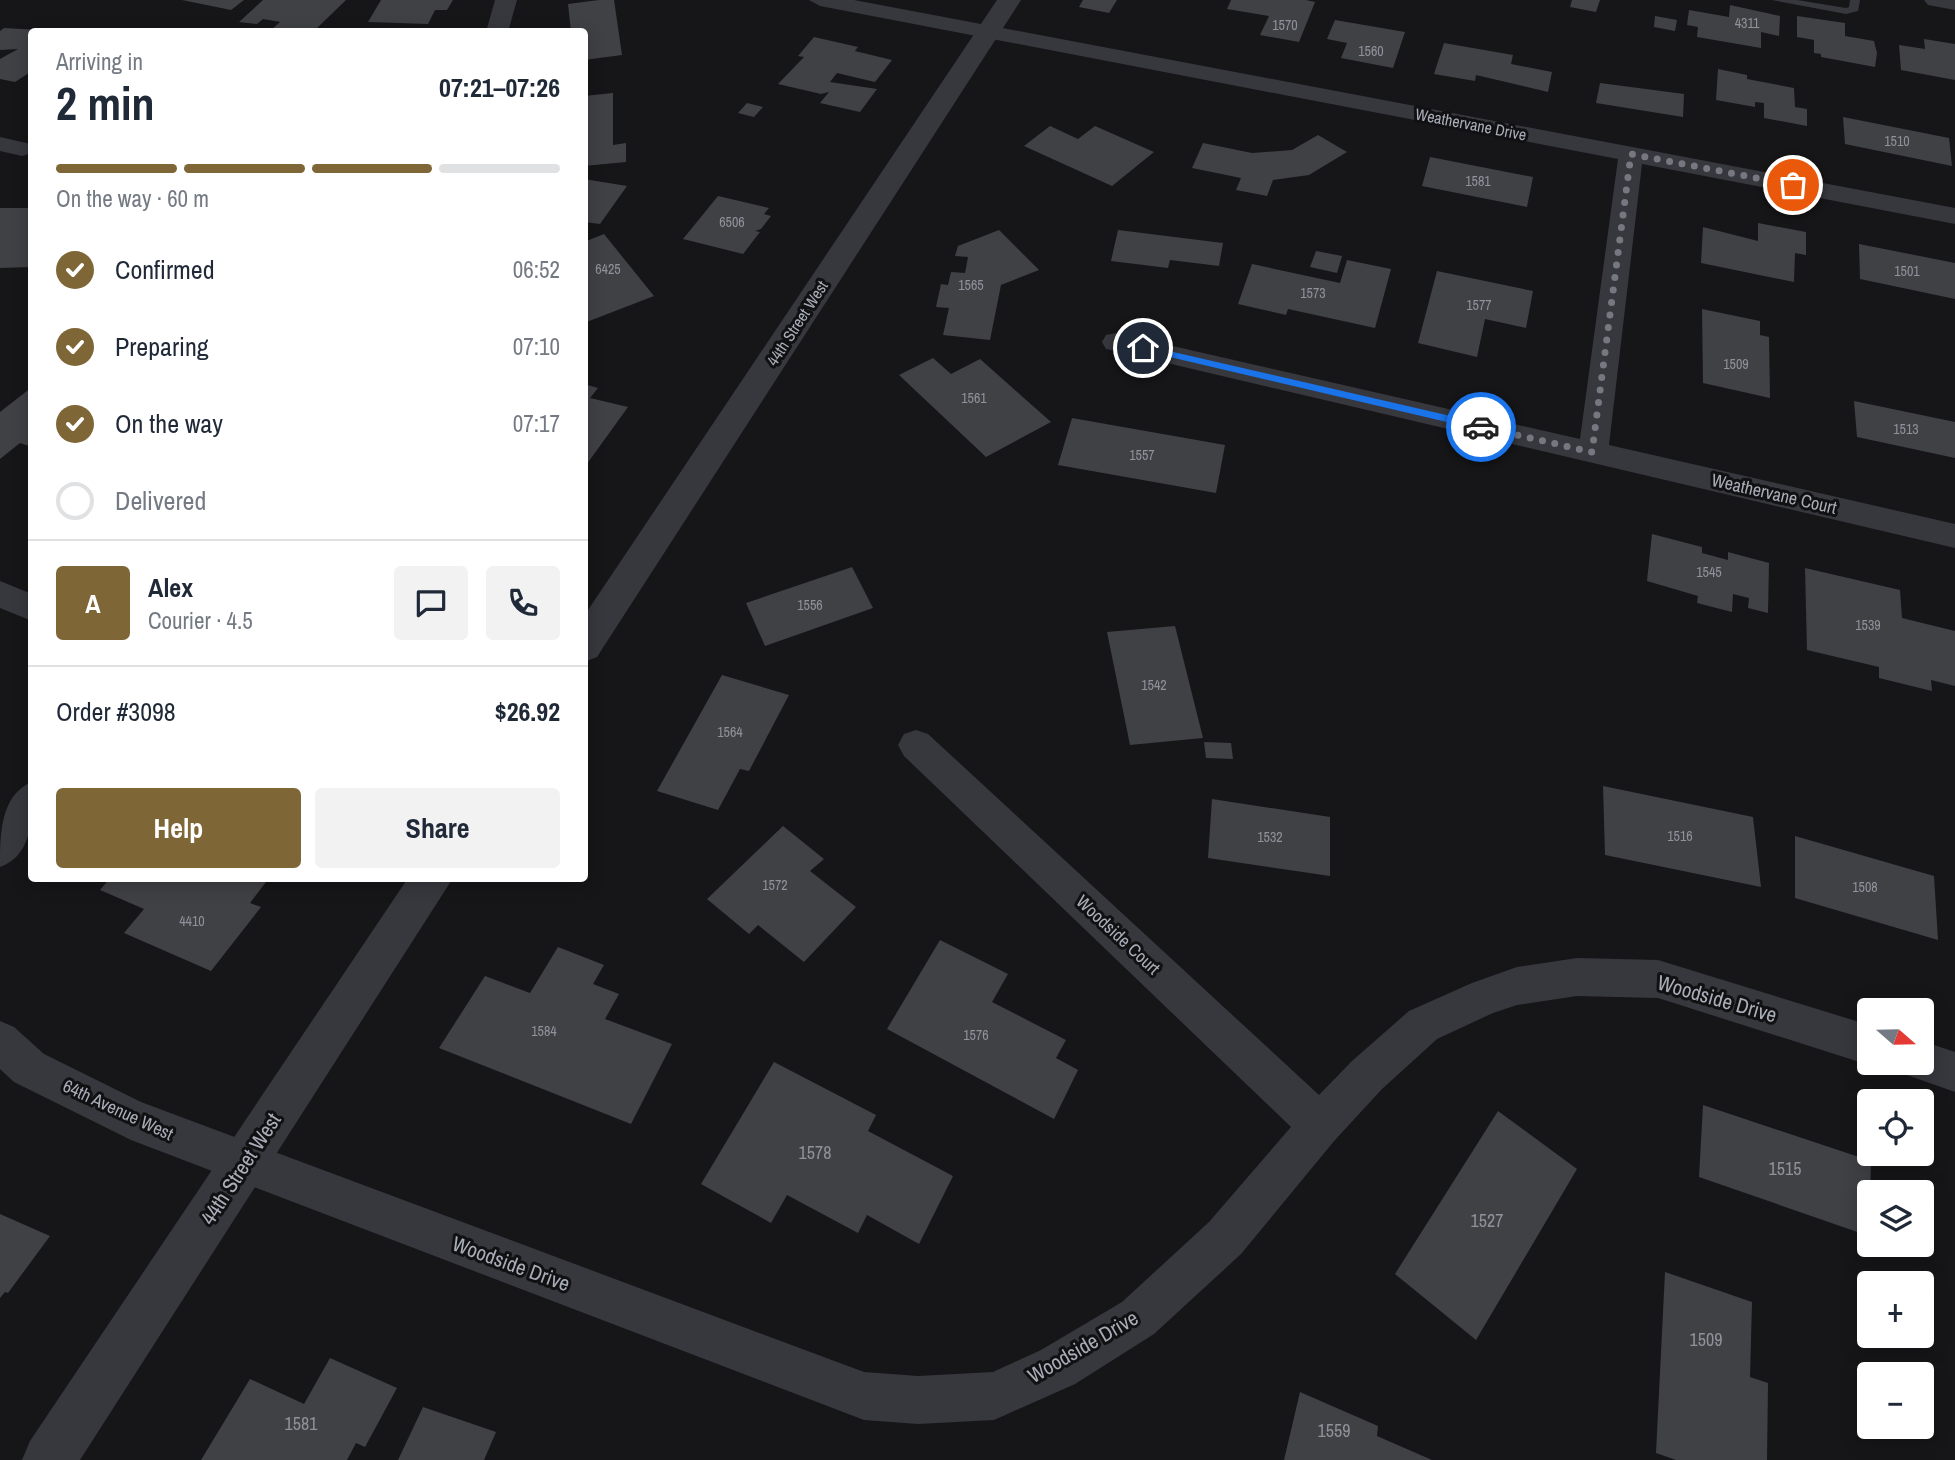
<!DOCTYPE html>
<meta charset="utf-8">
<style>
:root{--surface:#fff;--page:#f2f2f3;--text:#1f2937;--muted:#747a83;--line:#e0e1e3;--accent:#7e6636}
body{margin:0;font-family:"Archivo Narrow",sans-serif;background:var(--page);color:var(--text);height:100vh;display:flex;flex-direction:column;font-size:26px;white-space:nowrap}
*{box-sizing:border-box;margin:0}
p{font-size:23px;color:var(--muted)}
.icon{flex:none;width:38px;height:38px;fill:none;stroke:currentColor;stroke-width:2;stroke-linecap:round;stroke-linejoin:round}
.map{position:relative;flex:1;overflow:hidden}
.sheet{position:absolute;left:28px;top:28px;width:560px;height:854px;display:flex;flex-direction:column;background:var(--surface);border-radius:7px;box-shadow:0 4px 18px #0003}
.sheet>*{flex:none}
.needle{width:46px;rotate:110deg}
.buttons{position:absolute;left:1857px;top:998px;display:grid;gap:14px}
.buttons a{display:grid;place-items:center;width:77px;height:77px;border-radius:7px;background:var(--surface);box-shadow:0 4px 18px #0003;font-size:35px}
.pin{position:absolute;display:grid;place-items:center;width:60px;height:60px;color:#fff;margin:-30px;border:4px solid #fff;border-radius:50%;box-shadow:0 2px 7px #0007}
.courier{position:absolute;display:grid;place-items:center;width:70px;height:70px;margin:-35px;border:5px solid #1a73e8;border-radius:50%;background:#fff;color:#222;box-shadow:0 2px 9px #0007}
.headline em{font-style:normal;font-weight:700}
.headline div{display:flex;flex-direction:column-reverse}
.headline{display:flex;align-items:center;justify-content:space-between;height:119px;padding:0 28px}
h1{font-size:46px;font-weight:700;line-height:52px}
.bar{display:grid;grid-template-columns:repeat(4,1fr);gap:10px 7px;align-content:center;height:84px;padding:0 28px}
.bar i{height:9px;border-radius:5px;background:var(--line)}
.bar .on{background:var(--accent)}
.bar p{grid-column:span 4}
.line{display:flex;align-items:center;gap:18px;padding:0 28px;border-top:2px solid var(--line)}
.line div{flex:1}
.round{display:grid;place-items:center;flex:none;width:74px;height:74px;border-radius:7px;background:var(--page)}
ol{padding:0 28px;list-style:none}
li{display:flex;align-items:center;gap:21px;height:77px}
li p{margin-inline-start:auto}
li .icon{padding:7px;border-radius:50%;background:var(--accent);color:#fff;stroke-width:4}
li:last-child{color:var(--muted)}
li i{width:38px;height:38px;border:4px solid var(--line);border-radius:50%}
.action{display:flex;gap:14px;margin-top:auto;padding:14px 28px}
.action a{flex:1;height:80px;border-radius:7px;background:var(--accent);color:#fff;font-size:28px;font-weight:700;line-height:80px;text-align:center}
.action a+a{background:var(--page);color:var(--text)}
.map>svg:first-child{display:block}
</style>
<div class="map">
<svg width="1955" height="1460" viewBox="0 0 1955 1460">
<rect width="100%" height="100%" fill="#161618"/>
<!-- building -->
<path fill="#404145" d="M182 0H244L231 10Z
M263 0H346L313 32 272 29 280 22 263 19 257 24 239 22Z
M381 0H453L447 10H435L428 24 368 22Z
M599 0H614L622 55 584 60V32H571L568 4Z
M1083 0H1117L1109 13 1079 7Z
M1231 0H1306L1315 2 1299 42 1260 35 1269 16 1227 9Z
M1572 0H1600L1596 12 1570 7Z
M1730 5 1780 16 1779 36 1761 32V48L1697 37 1698 27 1687 25 1689 10 1729 17Z
M1655 16 1677 20 1675 31 1654 27Z
M1797 16 1845 23V36L1874 41 1877 53 1875 67 1821 57V54L1814 53V40L1797 37Z
M1335 20 1405 32 1393 68 1341 58 1347 43 1327 39Z
M4 28 40 30 32 32V71L15 82 0 79V59L18 49 0 50V31Z
M814 37 858 47 855 51 892 60 875 82 837 73 830 82 877 89 860 112 820 103 829 92 821 94 778 84 804 57 798 56Z
M1924 39 1955 44V80L1901 70 1899 45 1925 49Z
M1444 43 1513 55 1511 64 1552 72 1548 92 1476 75 1475 81 1434 74Z
M1718 69 1747 75V79L1794 88 1795 107 1807 109V126L1764 118V103L1755 102V107L1716 100Z
M1600 83 1684 94 1683 117 1596 103Z
M613 93V145L626 143V162L584 166V96Z
M747 103 763 107 754 117 738 113Z
M1843 117 1949 138 1952 166 1845 144Z
M1050 126 1078 139 1095 126 1154 152 1112 186 1024 146Z
M1318 135 1347 152 1309 175 1273 180 1267 196 1236 190 1241 178 1192 168 1203 143 1252 153 1292 150Z
M1430 157 1533 177 1527 207 1422 186Z
M584 179 627 186 600 224 584 222Z
M718 196 769 208 764 214 771 216 761 229 755 231 760 232 743 254 683 239Z
M0 208H32V267L0 268Z
M1758 223 1806 232V255L1795 253 1794 282 1701 263 1703 227 1758 241Z
M999 230 1039 270 1001 285 990 340 943 335 949 308 936 307 941 284 948 285 951 272 965 273 968 257 955 256 958 246Z
M1118 230 1223 243 1219 266 1170 260 1168 268 1111 261Z
M604 234 654 296 584 323V242Z
M1859 244 1955 263V299L1860 279Z
M1316 251 1342 256 1337 273 1310 267Z
M1347 260 1391 269 1375 328 1288 309 1286 315 1238 304 1252 264 1340 283Z
M1437 271 1533 291 1526 328 1485 319 1477 357 1418 343Z
M1702 309 1760 321V335L1769 337 1770 398 1703 383Z
M933 358 951 374 980 359 1051 422 986 457 899 375Z
M584 384 598 388 590 398 628 407 584 468Z
M32 387V447L20 443 0 459V412Z
M1854 401 1955 422V458L1857 437Z
M1072 418 1225 445 1216 493 1058 465Z
M1652 534 1702 547V553L1728 560V552L1769 563 1768 613 1748 608 1749 598 1733 594 1732 612 1697 603 1698 596 1647 581Z
M852 567 873 608 765 646 746 603Z
M1805 568 1900 590 1902 618 1955 631V686L1931 680 1932 691 1879 678V667L1807 650Z
M1175 626 1203 738 1130 745 1107 632Z
M722 675 789 695 749 771 740 769 718 810 657 791Z
M1204 742 1231 743 1233 759 1206 758Z
M1603 786 1753 817 1761 887 1605 855Z
M1212 799 1330 817V876L1208 858Z
M783 826 824 859 810 871 856 907 804 962 758 925 749 934 707 899Z
M1795 836 1934 876 1938 940 1795 898Z
M110 878H269L250 903 261 907 211 971 124 933 144 909 100 890Z
M940 940 1008 974 992 1002 1066 1040 1056 1058 1078 1070 1054 1119 887 1029Z
M558 947 604 965 593 984 619 994 605 1019 672 1044 631 1124 439 1048 485 976 530 993Z
M774 1062 876 1115 868 1131 953 1176 919 1244 867 1215 858 1233 787 1195 771 1223 701 1184Z
M1703 1105 1871 1161 1869 1236 1699 1177Z
M1498 1111 1577 1169 1476 1340 1395 1274Z
M0 1214 50 1236 8 1293 5 1292 0 1298Z
M1665 1272 1752 1302 1750 1377 1768 1383 1767 1460H1676L1656 1453Z
M330 1358 397 1388 365 1447 356 1443 347 1460H201L250 1379 304 1404Z
M1300 1392 1378 1426 1377 1436 1432 1460H1284Z
M423 1407 496 1432 484 1460H398Z"/>
<g fill="none" stroke-linecap="round" stroke-linejoin="round">
<!-- service -->
<path fill="#37383d" fill-rule="evenodd" d="M1772 0H1797L1846 8 1849 7 1850 0H1860L1858 11 1846 14Z"/>
<!-- minor -->
<path fill="#37383d" fill-rule="evenodd" d="M495 0H517L508 32H486Z
M809 0H854L1955 208V224L1642 164 1609 445 1955 524V548L1116 351 1106 349 1102 342 1106 335 1116 333 1580 439 1618 159 820 6Z
M0 137 31 144 32 153 22 156 0 151Z
M0 581 32 594V621L0 608Z
M916 730 928 734 1319 1095 1352 1061 1409 1011 1472 983 1517 967 1577 958 1658 960 1869 1025V1062H1876L1869 1065 1658 998 1577 996 1517 1005 1493 1013 1437 1039 1382 1089 1335 1140 1241 1254 1154 1334 1075 1384 994 1420 918 1424 864 1420 131 1140 14 1082 0 1069V1021L14 1027 44 1054 141 1102 864 1372 918 1376 993 1372 1041 1350 1122 1302 1209 1222 1291 1127 904 756 898 745 904 734Z
M32 782C32 814 35 854 0 867 0 835 0 795 32 782Z
M1922 1041 1955 1052V1092L1907 1075 1902 1062H1922Z"/>
<!-- tertiary -->
<path fill="#37383d" fill-rule="evenodd" d="M997 0H1021L597 657 584 662V616Z
M1924 0H1955V10L1928 5Z
M408 878H453L80 1460H22L30 1441Z"/>
</g>
<!-- route -->
<path fill="#1a73e8" d="M1143 345 1481 423 1486 427 1481 430 1140 350Z"/>
<g fill="none" stroke-linecap="round" stroke-linejoin="round">
<!-- done -->
<path stroke="#757880" stroke-width="7" stroke-dasharray="0 12.6" d="M1481 427 1592 452 1631 154 1793 185"/>
</g>
<g text-anchor="middle" stroke-width="6" stroke-linejoin="round" paint-order="stroke">
<!-- number labels -->
<g font-size="14" fill="#8e929b">
<text x="1747" y="28">4311</text>
<text x="1285" y="30">1570</text>
<text x="1371" y="56">1560</text>
<text x="1897" y="146">1510</text>
<text x="1478" y="186">1581</text>
<text x="732" y="227">6506</text>
<text x="608" y="274">6425</text>
<text x="1907" y="276">1501</text>
<text x="971" y="290">1565</text>
<text x="1313" y="298">1573</text>
<text x="1479" y="310">1577</text>
<text x="1736" y="369">1509</text>
<text x="974" y="403">1561</text>
<text x="1906" y="434">1513</text>
<text x="1142" y="460">1557</text>
<text x="1709" y="577">1545</text>
<text x="810" y="610">1556</text>
<text x="1868" y="630">1539</text>
<text x="1154" y="690">1542</text>
<text x="730" y="737">1564</text>
<text x="1680" y="841">1516</text>
<text x="1270" y="842">1532</text>
<text x="775" y="890">1572</text>
<text x="1865" y="892">1508</text>
<text x="192" y="926">4410</text>
<text x="544" y="1036">1584</text>
<text x="976" y="1040">1576</text>
</g>
<!-- far-street labels -->
<g font-size="16" fill="#a8adb8" stroke="#111113">
<text transform="translate(1471 124) rotate(11)" y="6">Weathervane Drive</text>
<text transform="translate(797 323) rotate(-57)" y="6">44th Street West</text>
</g>
<!-- street labels -->
<g font-size="18" fill="#a8adb8" stroke="#111113">
<text transform="translate(1774 494) rotate(13)" y="6">Weathervane Court</text>
<text transform="translate(1118 935) rotate(43)" y="6">Woodside Court</text>
<text transform="translate(118 1110) rotate(25)" y="6">64th Avenue West</text>
</g>
<!-- near-number labels -->
<g font-size="18" fill="#8e929b">
<text x="815" y="1159">1578</text>
<text x="1785" y="1175">1515</text>
<text x="1487" y="1227">1527</text>
<text x="1706" y="1346">1509</text>
<text x="301" y="1430">1581</text>
<text x="1334" y="1437">1559</text>
</g>
<!-- near-street labels -->
<g font-size="21" fill="#a8adb8" stroke="#111113">
<text transform="translate(1717 999) rotate(16)" y="7">Woodside Drive</text>
<text transform="translate(241 1169) rotate(-57)" y="7">44th Street West</text>
<text transform="translate(511 1264) rotate(20)" y="7">Woodside Drive</text>
<text transform="translate(1083 1347) rotate(-30)" y="7">Woodside Drive</text>
</g>
</g>
</svg>
<div class="buttons">
<a><svg class="needle" viewBox="-14 -14 28 28"><path d="M0-13l5 13h-10z" fill="#e53935"/><path d="M0 13l5-13h-10z" fill="#747a83"/></svg></a>
<a><svg class="icon" aria-label="locate" viewBox="0 0 24 24"><circle cx="12" cy="12" r="6"/><path d="M12 2v4M12 18v4M2 12h4M18 12h4"/></svg></a>
<a><svg class="icon" aria-label="layers" viewBox="0 0 24 24"><path d="M12 4l9 5-9 5-9-5zM3 14l9 5 9-5"/></svg></a>
<a>+</a>
<a>−</a>
</div>
<div class="pin" style="left:1793px;top:185px;background:#ea580c"><svg class="icon" aria-label="bag" viewBox="0 0 24 24"><path d="M5 8h14l-1 12H6zM9 8a3 3 0 0 1 6 0"/></svg></div>
<div class="pin" style="left:1143px;top:348px;background:#1f2937"><svg class="icon" aria-label="home" viewBox="0 0 24 24"><path d="M3 11l9-7 9 7M6 9v11h12V9"/></svg></div>
<div class="courier" style="left:1481px;top:427px"><svg class="icon" aria-label="car" viewBox="0 0 24 24"><path d="M5 17H2v-5l4-1 3-4h7l3 4 3 1v5h-3M9 17h6M6 11h13"/><circle cx="7" cy="17" r="2"/><circle cx="17" cy="17" r="2"/></svg></div>
<section class="sheet">
<div class="headline"><div><h1>2 min</h1><p>Arriving in</p></div><em>07:21–07:26</em></div>
<div class="bar"><i class="on"></i><i class="on"></i><i class="on"></i><i></i><p>On the way · 60 m</p></div>
<ol>
<li><svg class="icon" aria-label="check" viewBox="0 0 24 24"><path d="M5 12l5 5 9-10"/></svg>Confirmed<p>06:52</p></li>
<li><svg class="icon" aria-label="check" viewBox="0 0 24 24"><path d="M5 12l5 5 9-10"/></svg>Preparing<p>07:10</p></li>
<li><svg class="icon" aria-label="check" viewBox="0 0 24 24"><path d="M5 12l5 5 9-10"/></svg>On the way<p>07:17</p></li>
<li><i></i>Delivered</li>
</ol>
<div class="line" style="height:126px"><b class="round" style="background:var(--accent);color:#fff">A</b><div><b>Alex</b><p>Courier · 4.5</p></div><a class="round"><svg class="icon" aria-label="chat" viewBox="0 0 24 24"><path d="M4 5h16v11H9l-5 4z"/></svg></a><a class="round"><svg class="icon" aria-label="phone" viewBox="0 0 24 24"><path d="M5 4h4l2 5-3 2q2 4 5 5l2-3 5 2v4C11 20 4 13 5 4z"/></svg></a></div>
<div class="line" style="height:91px"><div>Order #3098</div><b>$26.92</b></div>
<div class="action"><a>Help</a><a>Share</a></div>
</section>
</div>
